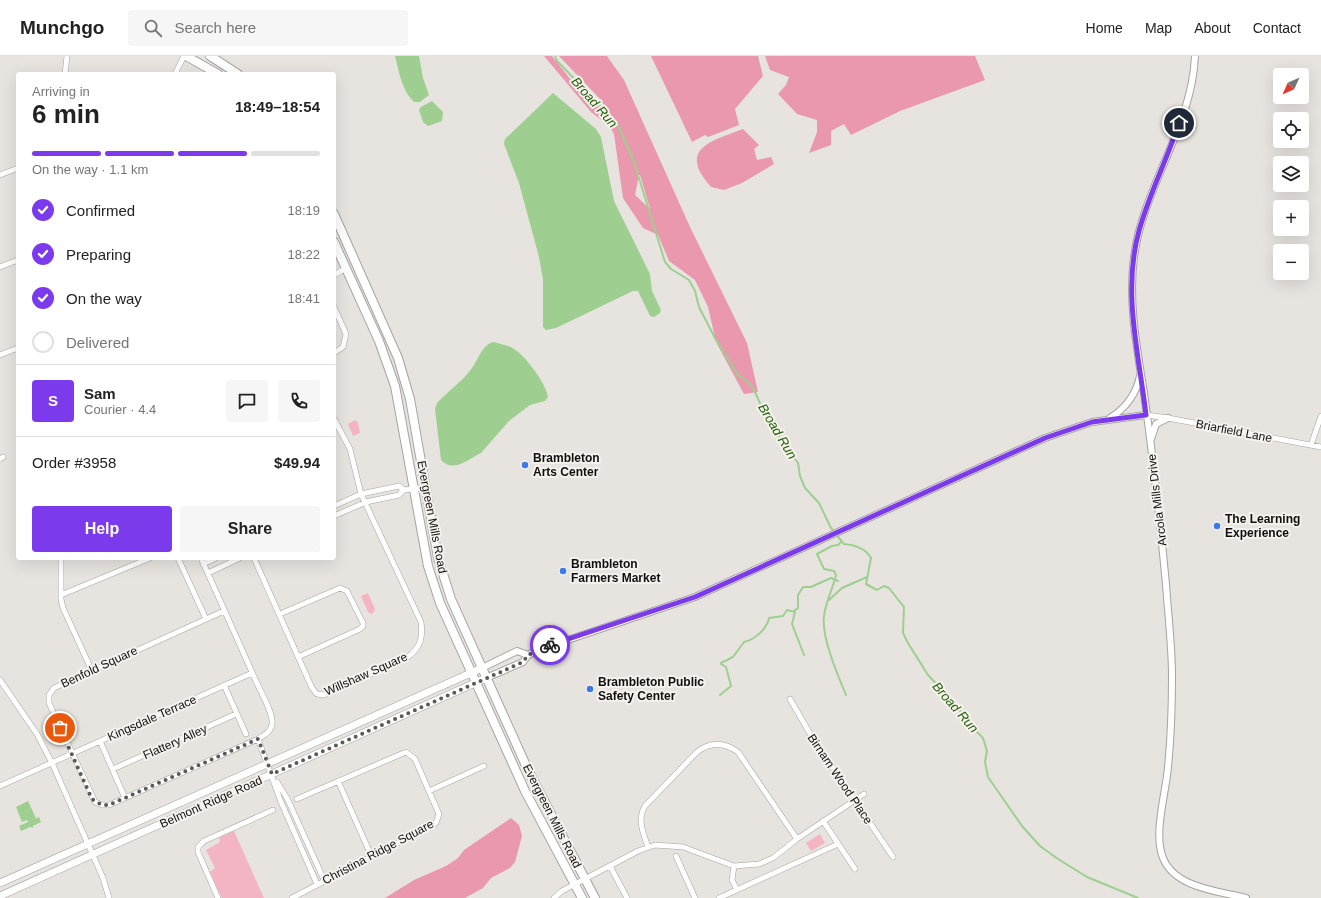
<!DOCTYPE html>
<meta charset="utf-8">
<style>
:root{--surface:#fff;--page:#f6f6f6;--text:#222;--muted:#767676;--line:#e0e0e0;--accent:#7c3aed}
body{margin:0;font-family:Helvetica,sans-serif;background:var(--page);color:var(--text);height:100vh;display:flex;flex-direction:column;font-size:15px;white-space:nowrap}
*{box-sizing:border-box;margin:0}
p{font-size:13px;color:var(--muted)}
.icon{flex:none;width:22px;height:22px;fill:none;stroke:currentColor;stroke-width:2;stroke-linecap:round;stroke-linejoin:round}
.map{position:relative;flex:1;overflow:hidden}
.sheet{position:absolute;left:16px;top:16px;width:320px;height:488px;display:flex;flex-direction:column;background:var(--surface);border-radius:4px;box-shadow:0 4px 16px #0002}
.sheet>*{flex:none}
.needle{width:26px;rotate:225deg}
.controls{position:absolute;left:1273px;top:12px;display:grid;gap:8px}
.controls a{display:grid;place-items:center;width:36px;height:36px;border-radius:4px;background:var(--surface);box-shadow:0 4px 16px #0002;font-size:20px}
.pin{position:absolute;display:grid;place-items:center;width:34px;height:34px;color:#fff;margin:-17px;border:2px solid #fff;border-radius:50%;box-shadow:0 1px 4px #0007}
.courier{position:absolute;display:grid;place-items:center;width:40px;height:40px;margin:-20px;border:3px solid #7c3aed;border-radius:50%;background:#fff;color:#222;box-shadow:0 1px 5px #0007}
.head em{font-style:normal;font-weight:600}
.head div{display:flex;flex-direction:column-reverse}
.head{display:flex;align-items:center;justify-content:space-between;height:68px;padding:0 16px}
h1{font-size:26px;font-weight:600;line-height:30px}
.bar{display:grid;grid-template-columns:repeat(4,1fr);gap:6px 4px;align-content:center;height:48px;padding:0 16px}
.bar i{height:5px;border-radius:3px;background:var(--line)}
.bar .active{background:var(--accent)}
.bar p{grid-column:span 4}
.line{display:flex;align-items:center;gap:10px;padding:0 16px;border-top:1px solid var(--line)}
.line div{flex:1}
.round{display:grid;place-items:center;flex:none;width:42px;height:42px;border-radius:4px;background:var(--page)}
ol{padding:0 16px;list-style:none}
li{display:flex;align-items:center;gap:12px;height:44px}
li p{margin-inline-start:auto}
li .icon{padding:4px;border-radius:50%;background:var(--accent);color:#fff;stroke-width:4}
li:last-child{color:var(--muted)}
li i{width:22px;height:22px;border:2px solid var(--line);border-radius:50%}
.action{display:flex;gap:8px;margin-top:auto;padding:8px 16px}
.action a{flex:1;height:46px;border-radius:4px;background:var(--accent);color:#fff;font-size:16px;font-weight:600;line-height:46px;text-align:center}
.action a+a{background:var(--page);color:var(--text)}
header{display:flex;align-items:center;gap:24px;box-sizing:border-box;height:56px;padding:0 20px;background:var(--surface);border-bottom:1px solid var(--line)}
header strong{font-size:19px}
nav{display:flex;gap:22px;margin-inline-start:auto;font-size:14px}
.search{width:280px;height:36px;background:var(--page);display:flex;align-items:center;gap:10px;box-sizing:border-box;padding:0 14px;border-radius:4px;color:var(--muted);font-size:15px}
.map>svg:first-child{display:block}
</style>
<header>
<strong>Munchgo</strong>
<div class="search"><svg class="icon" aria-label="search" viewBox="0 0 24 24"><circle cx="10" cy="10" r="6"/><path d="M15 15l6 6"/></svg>Search here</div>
<nav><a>Home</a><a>Map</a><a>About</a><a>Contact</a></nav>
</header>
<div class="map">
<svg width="1321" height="842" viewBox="0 0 1321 842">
<rect width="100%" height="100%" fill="#e7e4e0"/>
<!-- green -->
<path fill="#f3b5c3" d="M355 364 358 366 360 377 353 380 348 368Z
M368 537 375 553 374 556 371 558 368 556 361 540Z
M234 775 264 842H222L210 816 215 812 206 794 220 786 219 782Z
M820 778 825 787 811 795 806 787Z"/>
<!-- forest -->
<path fill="#ea98ad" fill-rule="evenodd" d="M544 0H552L582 38 608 57 601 44 559 0H607L624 24 690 171 747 287 758 336 744 338 716 286 708 251 695 224 669 205 658 179 643 172 623 142 614 78 610 71 591 56ZM639 119H640L650 153 635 139Z
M651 0H758L763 20 735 53 739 69 708 81 705 79 692 86Z
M765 0H975L985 24 900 55 851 79 844 68 831 75V89L809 97 817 76V64L797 58 778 38 786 29 789 21 770 14Z
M743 73 759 89 754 93 757 104 771 101 774 108 742 127 724 134 711 131C677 93 711 85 743 73Z
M511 762 519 769 522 780 515 806 510 812 491 822 483 832 465 842H385L414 824 446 810 458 802 464 794Z"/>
<!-- water -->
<path fill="#9ecf90" d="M395 0H419L423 22 429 39 420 46H414C402 35 399 16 395 0Z
M553 37 596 73 601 81 614 145 650 218 652 235 661 254 660 257 654 261 650 260 638 235H633L556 272 546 274 543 271V224L539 201 519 127 504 88 505 83Z
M432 45 443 56 442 65 428 70 423 66 419 54 421 51Z
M493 286C500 288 508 289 514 293 525 299 547 329 548 341L545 345 530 349 509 365 481 397C470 402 453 418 441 404L435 353 437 347C448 335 462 326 472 312 479 303 481 290 493 286Z
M28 745 36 762 32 764 39 761 41 766 33 770V772L30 771 21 775 19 770 28 766 27 764 22 766 16 751Z"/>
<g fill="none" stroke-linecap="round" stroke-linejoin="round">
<!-- stream -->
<path stroke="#9ecf90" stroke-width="2" d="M555 0 557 5 617 67 634 106 665 206 671 213 689 224 695 235 699 251 715 282 738 319 748 326 754 334 765 358 774 364 777 370 780 384 798 407 800 420 805 432 819 447 831 472 844 488C855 489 866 493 871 502L866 528 877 534 884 530 889 532 904 551 903 577 908 587 928 619 958 651 965 664 983 682 987 695 985 706 988 721 1022 770 1040 790 1058 803 1087 821 1138 842
M842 485 838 489 832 490 817 498 824 513 834 515 836 519C833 532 826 545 824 560 821 580 838 620 846 639
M829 544 842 532 867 521
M794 555 798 552V539L803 531H811L831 522 838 525
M720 639 731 630 726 611 721 608V607L733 601 744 586C754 584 767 573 769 562L783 560 787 554 795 556 792 568 804 599"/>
<defs>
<path id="minor" d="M65 18 67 0
M175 18 184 0
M0 119 18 112
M0 211 18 204
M334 219 346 212
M334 251 346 278 343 291 334 297
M0 299 18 292
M1146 359 1168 362 1321 391
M1311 389 1321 360
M0 403 3 401
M334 450 361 438 399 430 404 434
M334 460 366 446 399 439 404 434 426 431
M61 502V543L63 552 92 615
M178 502 206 563
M201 502C219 543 238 584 256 625 260 635 274 658 272 668 271 676 264 679 258 683L109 749H102L95 746 49 647V639L54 632 224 555
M254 502 312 632 317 638 324 639 408 601C421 591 423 581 421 566L361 438 350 393 334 363
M203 508 216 502
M208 517 240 502
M61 539 150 502
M280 558 340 532 347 535 363 567V570L360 573 298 601
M0 624 37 678 52 707 103 822 109 842
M224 629 246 678
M790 643 812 681 893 801
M258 683 281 746 317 828
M100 685 125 742
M113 713 236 658
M338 725 371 799
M277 726 288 744 324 824
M0 730 252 617
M429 735 484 710
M823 765 855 813
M648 791C643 777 637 763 645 750L697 696C710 686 724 686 738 696L797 783
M676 800 695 842
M610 810 627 842
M734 810 732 824 737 834
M218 842 198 796V791L204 785 273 754
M292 842 436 767 439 758 415 703 406 696 297 743
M554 842 562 835 638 795 655 789 683 791 734 810 759 808 773 802 797 783 864 738
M719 842 838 788"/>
<path id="tertiary" d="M1195 0C1192 71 1143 131 1134 201 1128 246 1137 293 1144 337 1153 401 1160 465 1166 528 1168 559 1172 589 1172 620 1172 650 1171 681 1168 711 1166 737 1153 777 1163 802 1175 832 1218 835 1246 842
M1110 362C1126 352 1136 339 1140 320
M1151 383 1156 368 1168 362
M482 612 517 595 528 599
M486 622 523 606 528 599 541 593 695 541 1045 382 1092 366 1146 359"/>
<path id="secondary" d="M0 827 482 612
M0 840 486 622"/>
<path id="primary" d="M186 0 218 18
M210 0 238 18
M334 158 398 302 410 343 438 502 451 543 528 714 595 842
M334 186 379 285 395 330 428 510 440 547 525 735 582 842"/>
</defs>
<!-- minor casing -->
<use href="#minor" stroke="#a7a3a0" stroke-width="6"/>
<!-- tertiary casing -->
<use href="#tertiary" stroke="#a7a3a0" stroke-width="8"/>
<!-- secondary casing -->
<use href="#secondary" stroke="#a7a3a0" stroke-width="8"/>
<!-- primary casing -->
<use href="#primary" stroke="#a7a3a0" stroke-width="10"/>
<!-- minor -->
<use href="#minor" stroke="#fff" stroke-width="5"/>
<!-- tertiary -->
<use href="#tertiary" stroke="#fff" stroke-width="6"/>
<!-- secondary -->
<use href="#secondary" stroke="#fff" stroke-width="7"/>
<!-- primary -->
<use href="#primary" stroke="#fff" stroke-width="8"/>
</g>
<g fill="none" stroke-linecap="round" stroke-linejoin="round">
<!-- done -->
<path stroke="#5c5a58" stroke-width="4" stroke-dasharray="0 7.2" d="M60 672 92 743 102 749H109L258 683 272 718 523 606 528 599 550 589"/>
<!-- route -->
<path stroke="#7c3aed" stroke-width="5" d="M550 589 695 541 1045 382 1092 366 1146 359C1139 299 1122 235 1139 175 1149 138 1167 104 1179 67"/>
</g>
<!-- markers -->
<g fill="#3d7ae9" stroke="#f5f1ed" stroke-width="1.5">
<circle cx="525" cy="409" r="4"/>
<circle cx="1217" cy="470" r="4"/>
<circle cx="563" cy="515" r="4"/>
<circle cx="590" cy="633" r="4"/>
</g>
<g text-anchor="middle" stroke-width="4" stroke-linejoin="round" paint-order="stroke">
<!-- street labels -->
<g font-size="12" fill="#11100f" stroke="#f5f1ed">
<text transform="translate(1234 375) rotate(11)" y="4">Briarfield Lane</text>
<text transform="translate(1157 444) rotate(-97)" y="4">Arcola Mills Drive</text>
<text transform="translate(432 461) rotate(79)" y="4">Evergreen Mills Road</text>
<text transform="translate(99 611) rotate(-25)" y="4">Benfold Square</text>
<text transform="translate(366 618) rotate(-24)" y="4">Willshaw Square</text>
<text transform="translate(152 662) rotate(-24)" y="4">Kingsdale Terrace</text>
<text transform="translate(175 686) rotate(-24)" y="4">Flattery Alley</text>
<text transform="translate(840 723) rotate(56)" y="4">Birnam Wood Place</text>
<text transform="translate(211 746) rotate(-24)" y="4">Belmont Ridge Road</text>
<text transform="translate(552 760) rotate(63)" y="4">Evergreen Mills Road</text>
<text transform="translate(378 796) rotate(-28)" y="4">Christina Ridge Square</text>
</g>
<!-- poi labels -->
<g font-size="12" font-weight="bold" fill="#11100f" stroke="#f5f1ed" text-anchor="start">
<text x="533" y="406">Brambleton<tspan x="533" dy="14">Arts Center</tspan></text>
<text x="1225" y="467">The Learning<tspan x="1225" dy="14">Experience</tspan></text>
<text x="571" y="512">Brambleton<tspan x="571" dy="14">Farmers Market</tspan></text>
<text x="598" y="630">Brambleton Public<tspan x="598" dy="14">Safety Center</tspan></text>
</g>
<!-- water labels -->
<g font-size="13" font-style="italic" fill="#236008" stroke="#f5f1ed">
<text transform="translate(595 46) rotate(49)" y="5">Broad Run</text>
<text transform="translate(778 375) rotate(59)" y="5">Broad Run</text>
<text transform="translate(956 651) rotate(49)" y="5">Broad Run</text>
</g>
</g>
</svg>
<div class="controls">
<a><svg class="needle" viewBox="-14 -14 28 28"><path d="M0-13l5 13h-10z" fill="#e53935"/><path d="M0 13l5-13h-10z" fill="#767676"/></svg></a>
<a><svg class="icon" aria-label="locate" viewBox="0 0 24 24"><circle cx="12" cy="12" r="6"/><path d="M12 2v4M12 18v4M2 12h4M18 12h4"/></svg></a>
<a><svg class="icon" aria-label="layers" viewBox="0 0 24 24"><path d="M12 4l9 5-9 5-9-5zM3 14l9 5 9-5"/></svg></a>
<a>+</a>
<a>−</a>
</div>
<div class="pin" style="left:60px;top:672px;background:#ea580c"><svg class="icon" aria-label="bag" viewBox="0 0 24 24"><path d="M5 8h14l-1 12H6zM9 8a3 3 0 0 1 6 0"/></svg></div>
<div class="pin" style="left:1179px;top:67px;background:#1f2937"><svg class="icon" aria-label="home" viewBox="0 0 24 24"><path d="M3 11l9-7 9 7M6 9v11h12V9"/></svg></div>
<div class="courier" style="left:550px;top:589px"><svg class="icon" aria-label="bike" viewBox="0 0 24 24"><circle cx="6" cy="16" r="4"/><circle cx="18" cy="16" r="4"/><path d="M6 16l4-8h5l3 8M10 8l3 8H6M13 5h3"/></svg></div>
<section class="sheet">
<div class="head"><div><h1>6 min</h1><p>Arriving in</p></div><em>18:49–18:54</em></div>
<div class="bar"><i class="active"></i><i class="active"></i><i class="active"></i><i></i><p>On the way · 1.1 km</p></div>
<ol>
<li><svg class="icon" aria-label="check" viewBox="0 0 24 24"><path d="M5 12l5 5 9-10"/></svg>Confirmed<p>18:19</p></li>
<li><svg class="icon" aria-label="check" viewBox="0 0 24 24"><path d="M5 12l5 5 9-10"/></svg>Preparing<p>18:22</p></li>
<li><svg class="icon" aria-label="check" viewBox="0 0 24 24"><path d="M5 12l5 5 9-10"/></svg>On the way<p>18:41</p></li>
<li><i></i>Delivered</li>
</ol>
<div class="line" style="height:72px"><b class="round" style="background:var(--accent);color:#fff">S</b><div><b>Sam</b><p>Courier · 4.4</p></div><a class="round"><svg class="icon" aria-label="chat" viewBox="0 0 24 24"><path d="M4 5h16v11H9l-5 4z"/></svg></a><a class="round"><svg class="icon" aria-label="phone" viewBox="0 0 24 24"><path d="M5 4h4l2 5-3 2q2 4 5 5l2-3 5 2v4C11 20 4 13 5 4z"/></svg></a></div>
<div class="line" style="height:52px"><div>Order #3958</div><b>$49.94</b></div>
<div class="action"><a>Help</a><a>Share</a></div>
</section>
</div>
